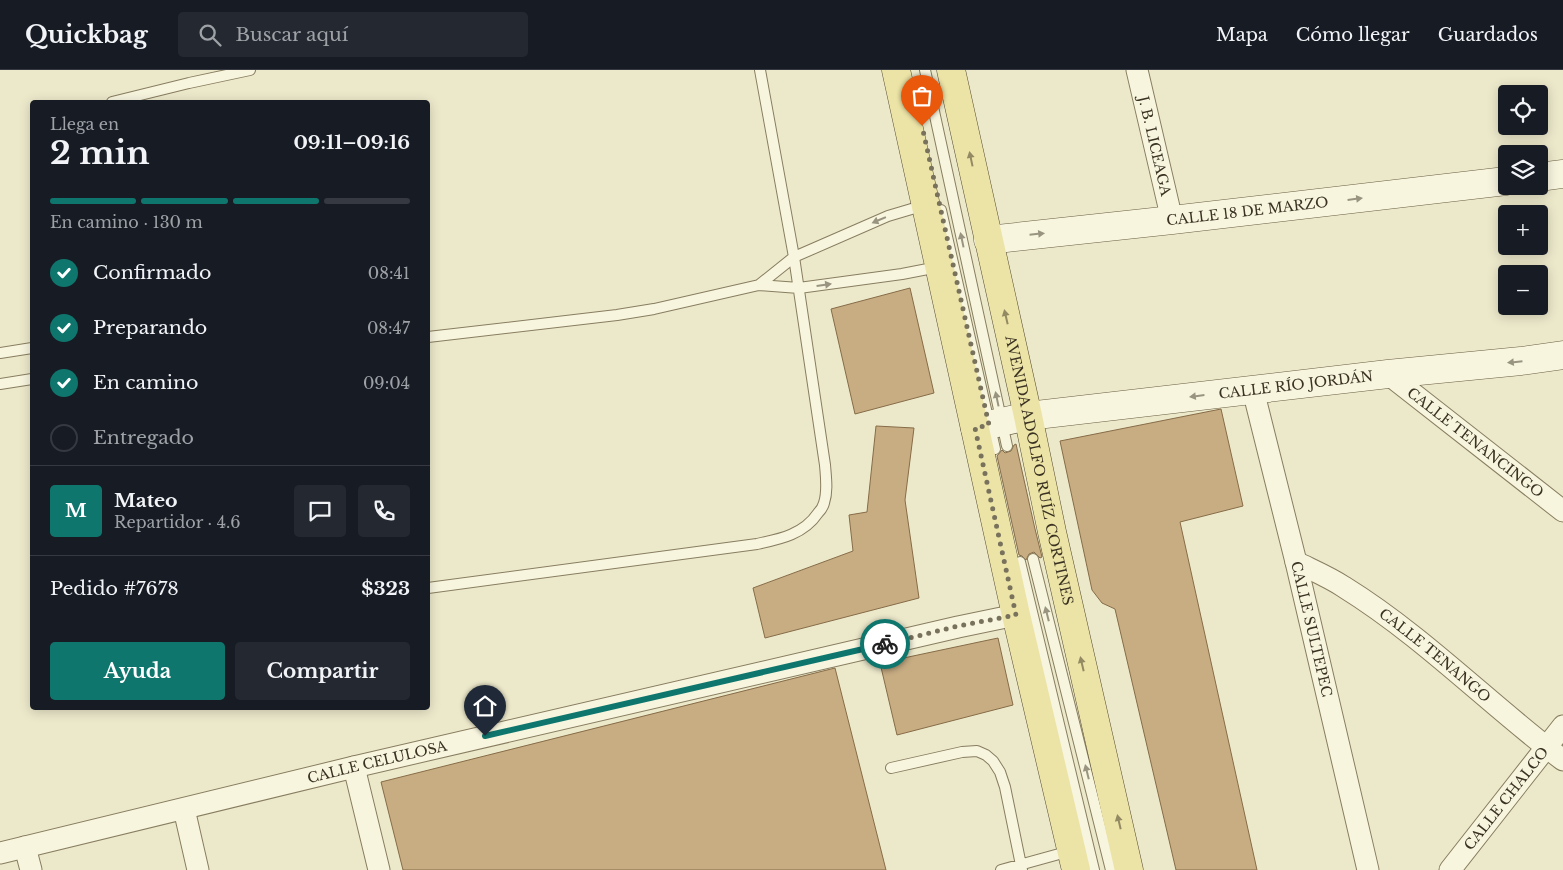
<!DOCTYPE html>
<html lang="es">
<meta charset="utf-8">
<style>
:root{--surface:#171b24;--page:#242831;--text:#f1f3f6;--muted:#9ea1a6;--line:#363941;--accent:#0f766e}
body{margin:0;font-family:"Libre Baskerville",serif;background:var(--page);color:var(--text);height:100vh;display:flex;flex-direction:column;font-size:19px;white-space:nowrap}
*{box-sizing:border-box;margin:0}
p{font-size:16px;color:var(--muted)}
.icon{flex:none;width:28px;height:28px;fill:none;stroke:currentColor;stroke-width:2;stroke-linecap:round;stroke-linejoin:round}
.map{position:relative;flex:1;overflow:hidden}
.sheet{position:absolute;left:30px;top:30px;width:400px;height:610px;display:flex;flex-direction:column;background:var(--surface);border-radius:5px;box-shadow:0 2px 12px #0003}
.sheet>*{flex:none}
.controls{position:absolute;left:1498px;top:15px;display:grid;gap:10px}
.controls a{display:grid;place-items:center;width:50px;height:50px;border-radius:5px;background:var(--surface);box-shadow:0 2px 12px #0003;font-size:25px}
.pin{position:absolute;display:grid;place-items:center;width:42px;height:42px;color:#fff;margin:-51px -21px;border-radius:50% 50% 50% 0;rotate:-45deg;box-shadow:0 0 5px #0007}
.pin .icon{rotate:45deg}
.courier{position:absolute;display:grid;place-items:center;width:50px;height:50px;margin:-25px;border:4px solid #0f766e;border-radius:50%;background:#fff;color:#222;box-shadow:0 1px 6px #0007}
.overview em{font-style:normal;font-weight:700}
.overview div{display:flex;flex-direction:column-reverse}
.overview{display:flex;align-items:center;justify-content:space-between;height:85px;padding:0 20px}
h1{font-size:32px;font-weight:700;line-height:38px}
.bar{display:grid;grid-template-columns:repeat(4,1fr);gap:8px 5px;align-content:center;height:60px;padding:0 20px}
.bar i{height:6px;border-radius:4px;background:var(--line)}
.bar .active{background:var(--accent)}
.bar p{grid-column:span 4}
.line{display:flex;align-items:center;gap:12px;padding:0 20px;border-top:1px solid var(--line)}
.line div{flex:1}
.round{display:grid;place-items:center;flex:none;width:52px;height:52px;border-radius:5px;background:var(--page)}
ol{padding:0 20px;list-style:none}
li{display:flex;align-items:center;gap:15px;height:55px}
li p{margin-inline-start:auto}
li .icon{padding:5px;border-radius:50%;background:var(--accent);color:#fff;stroke-width:4}
li:last-child{color:var(--muted)}
li i{width:28px;height:28px;border:2px solid var(--line);border-radius:50%}
.primary-button{display:flex;gap:10px;margin-top:auto;padding:10px 20px}
.primary-button a{flex:1;height:58px;border-radius:5px;background:var(--accent);color:#fff;font-size:20px;font-weight:700;line-height:58px;text-align:center}
.primary-button a+a{background:var(--page);color:var(--text)}
header{display:flex;align-items:center;gap:30px;box-sizing:border-box;height:70px;padding:0 25px;background:var(--surface);border-bottom:1px solid var(--line)}
header strong{font-size:24px}
nav{display:flex;gap:28px;margin-inline-start:auto;font-size:18px}
.search{width:350px;height:45px;background:var(--page);display:flex;align-items:center;gap:12px;box-sizing:border-box;padding:0 18px;border-radius:5px;color:var(--muted);font-size:19px}
.map>svg:first-child{display:block}
</style>
<header>
<strong>Quickbag</strong>
<div class="search"><svg class="icon" aria-label="search" viewBox="0 0 24 24"><circle cx="10" cy="10" r="6"/><path d="M15 15l6 6"/></svg>Buscar aquí</div>
<nav><a>Mapa</a><a>Cómo llegar</a><a>Guardados</a></nav>
</header>
<div class="map">
<svg width="1563" height="800" viewBox="0 0 1563 800">
<rect width="100%" height="100%" fill="#ece9cb"/>
<!-- building -->
<path fill="#c8ad83" stroke="#866c47" d="M910 218 934 323 855 344 831 239Z
M1221 339 1243 436 1180 452 1257 800H1176L1115 539 1102 533 1092 520 1060 371Z
M876 356 914 358 905 430 919 528 765 568 753 518 853 481 849 445 867 442Z
M1016 374 1035 459 1042 487 1040 488 1034 482 1029 484 1026 490 1022 486 1019 485 997 386 1002 380 1005 383 1011 381 1014 375Z
M998 568 1013 635 897 665 880 593Z
M835 598 886 800H403L381 712Z"/>
<g fill="none" stroke-linecap="round" stroke-linejoin="round">
<defs>
<path id="lane" d="M925 0 1007 376
M112 32 189 13 250 0
M941 140 995 379
M759 215 794 187 888 146 925 135
M428 267 617 245 654 239 759 215 799 218 902 204 938 197
M0 283 32 278
M0 314 32 309
M1033 489 1111 800
M1020 492 1094 800
M428 518 757 474C781 469 804 464 818 443 821 440 823 437 824 433 828 421 826 408 825 395L794 187 760 0
M891 698 962 682 977 681 986 685 993 691 1000 702 1005 717 1022 800
M1001 800 1070 781"/>
<g id="street">
<path id="s1" d="M1137 0 1172 150"/>
<path id="s2" d="M1388 304 1563 441"/>
<path id="s3" d="M1253 320 1296 492 1368 800"/>
<path id="s4" d="M1296 492C1312 500 1329 507 1344 517 1423 566 1489 634 1563 690"/>
<path d="M354 697 379 800"/>
<path d="M184 739 198 800"/>
<path d="M25 777 31 800"/>
<path id="s5" d="M0 783 354 697 958 557 1016 545"/>
<path id="s6" d="M1450 800 1563 656"/>
</g>
<g id="secondary">
<path d="M1539 107 1563 104"/>
<path id="s7" d="M988 170 1172 150 1506 111"/>
<path id="s8" d="M975 358 1028 346 1388 304 1521 291 1563 285"/>
</g>
<g id="primary">
<path d="M896 0 1016 545 1076 800"/>
<path id="s9" d="M951 0 1028 346 1052 462 1129 800"/>
</g>
</defs>
<!-- lane casing -->
<use href="#lane" stroke="#887d60" stroke-width="12"/>
<!-- street casing -->
<use href="#street" stroke="#887d60" stroke-width="23"/>
<!-- secondary casing -->
<use href="#secondary" stroke="#6a5e43" stroke-width="29"/>
<!-- primary casing -->
<use href="#primary" stroke="#574b33" stroke-width="29"/>
<!-- lane -->
<use href="#lane" stroke="#f7f5de" stroke-width="10"/>
<!-- street -->
<use href="#street" stroke="#f7f5de" stroke-width="21"/>
<!-- secondary -->
<use href="#secondary" stroke="#f7f5de" stroke-width="28"/>
<!-- primary -->
<use href="#primary" stroke="#ece3a6" stroke-width="28"/>
</g>
<!-- one-way arrows -->
<defs><path id="oneway-solid" d="M-6-.8H1V-3.2L6.5 0L1 3.2V.8H-6Z" transform="scale(1.25)"/></defs>
<g fill="#938a64">
<use href="#oneway-solid" transform="translate(971 89) rotate(-102)"/>
<use href="#oneway-solid" transform="translate(1006 247) rotate(-103)"/>
<use href="#oneway-solid" transform="translate(1082 594) rotate(-103)"/>
<use href="#oneway-solid" transform="translate(1119 752) rotate(-103)"/>
</g>
<g fill="#989480">
<use href="#oneway-solid" transform="translate(1355 129) rotate(-7)"/>
<use href="#oneway-solid" transform="translate(879 150) rotate(157)"/>
<use href="#oneway-solid" transform="translate(1037 164) rotate(-6)"/>
<use href="#oneway-solid" transform="translate(962 170) rotate(-102)"/>
<use href="#oneway-solid" transform="translate(824 215) rotate(-8)"/>
<use href="#oneway-solid" transform="translate(1515 292) rotate(174)"/>
<use href="#oneway-solid" transform="translate(1197 326) rotate(173)"/>
<use href="#oneway-solid" transform="translate(997 329) rotate(-102)"/>
<use href="#oneway-solid" transform="translate(1047 544) rotate(-104)"/>
<use href="#oneway-solid" transform="translate(1087 702) rotate(-104)"/>
</g>
<g fill="none" stroke-linecap="round" stroke-linejoin="round">
<!-- done -->
<path stroke="#78725d" stroke-width="5" stroke-dasharray="0 9" d="M885 574 958 556 1016 545 975 358 989 355 922 56"/>
<!-- route -->
<path stroke="#0f766e" stroke-width="6" d="M485 666 885 574"/>
</g>
<g text-anchor="middle" stroke-width="5" stroke-linejoin="round" paint-order="stroke">
<!-- street labels -->
<g font-size="14" fill="#3a3222" stroke="#f4f2da">
<text dy="5" stroke="none"><textPath href="#s1" startOffset="78">J. B. LICEAGA</textPath></text>
<text dy="5" stroke="none"><textPath href="#s7" startOffset="261">CALLE 18 DE MARZO</textPath></text>
<text dy="5" stroke="none"><textPath href="#s8" startOffset="324">CALLE RÍO JORDÁN</textPath></text>
<text dy="5" stroke="none"><textPath href="#s2" startOffset="111">CALLE TENANCINGO</textPath></text>
<text dy="5" stroke="none"><textPath href="#s9" startOffset="410">AVENIDA ADOLFO RUÍZ CORTINES</textPath></text>
<text dy="5" stroke="none"><textPath href="#s3" startOffset="246">CALLE SULTEPEC</textPath></text>
<text dy="5" stroke="none"><textPath href="#s4" startOffset="168">CALLE TENANGO</textPath></text>
<text dy="5" stroke="none"><textPath href="#s5" startOffset="388">CALLE CELULOSA</textPath></text>
<text dy="5" stroke="none"><textPath href="#s6" startOffset="91">CALLE CHALCO</textPath></text>
</g>
</g>
</svg>
<div class="controls">
<a><svg class="icon" aria-label="locate" viewBox="0 0 24 24"><circle cx="12" cy="12" r="6"/><path d="M12 2v4M12 18v4M2 12h4M18 12h4"/></svg></a>
<a><svg class="icon" aria-label="layers" viewBox="0 0 24 24"><path d="M12 4l9 5-9 5-9-5zM3 14l9 5 9-5"/></svg></a>
<a>+</a>
<a>−</a>
</div>
<div class="pin" style="left:922px;top:56px;background:#ea580c"><svg class="icon" aria-label="bag" viewBox="0 0 24 24"><path d="M5 8h14l-1 12H6zM9 8a3 3 0 0 1 6 0"/></svg></div>
<div class="pin" style="left:485px;top:666px;background:#1f2937"><svg class="icon" aria-label="home" viewBox="0 0 24 24"><path d="M3 11l9-7 9 7M6 9v11h12V9"/></svg></div>
<div class="courier" style="left:885px;top:574px"><svg class="icon" aria-label="bike" viewBox="0 0 24 24"><circle cx="6" cy="16" r="4"/><circle cx="18" cy="16" r="4"/><path d="M6 16l4-8h5l3 8M10 8l3 8H6M13 5h3"/></svg></div>
<section class="sheet">
<div class="overview"><div><h1>2 min</h1><p>Llega en</p></div><em>09:11–09:16</em></div>
<div class="bar"><i class="active"></i><i class="active"></i><i class="active"></i><i></i><p>En camino · 130 m</p></div>
<ol>
<li><svg class="icon" aria-label="check" viewBox="0 0 24 24"><path d="M5 12l5 5 9-10"/></svg>Confirmado<p>08:41</p></li>
<li><svg class="icon" aria-label="check" viewBox="0 0 24 24"><path d="M5 12l5 5 9-10"/></svg>Preparando<p>08:47</p></li>
<li><svg class="icon" aria-label="check" viewBox="0 0 24 24"><path d="M5 12l5 5 9-10"/></svg>En camino<p>09:04</p></li>
<li><i></i>Entregado</li>
</ol>
<div class="line" style="height:90px"><b class="round" style="background:var(--accent);color:#fff">M</b><div><b>Mateo</b><p>Repartidor · 4.6</p></div><a class="round"><svg class="icon" aria-label="chat" viewBox="0 0 24 24"><path d="M4 5h16v11H9l-5 4z"/></svg></a><a class="round"><svg class="icon" aria-label="phone" viewBox="0 0 24 24"><path d="M5 4h4l2 5-3 2q2 4 5 5l2-3 5 2v4C11 20 4 13 5 4z"/></svg></a></div>
<div class="line" style="height:65px"><div>Pedido #7678</div><b>$323</b></div>
<div class="primary-button"><a>Ayuda</a><a>Compartir</a></div>
</section>
</div>
